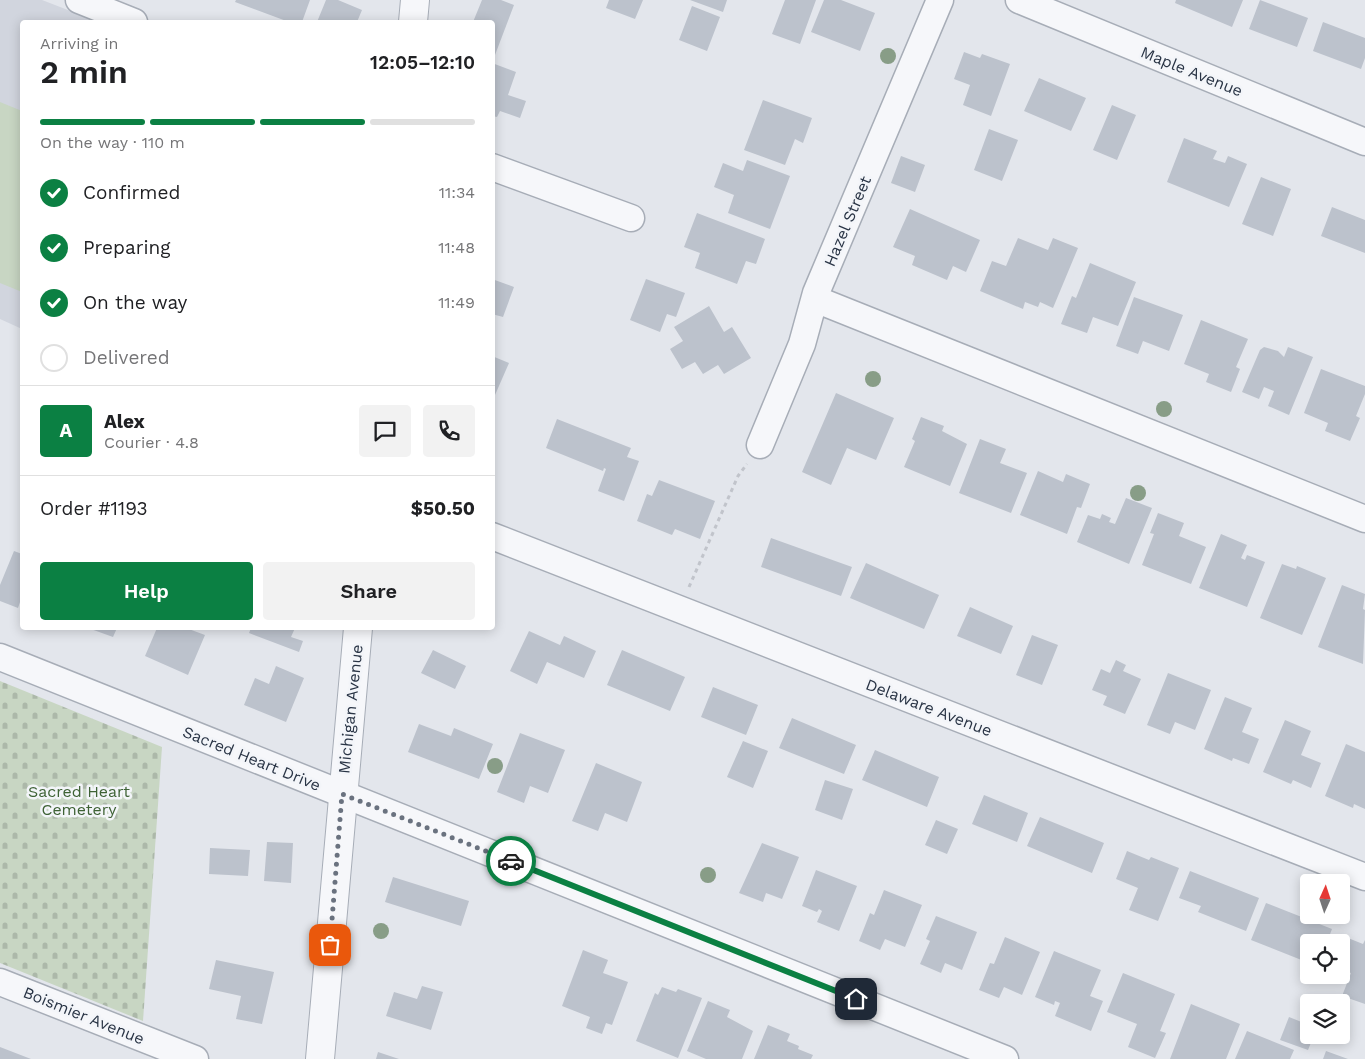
<!DOCTYPE html>
<meta charset="utf-8">
<style>
:root{--surface:#fff;--page:#f2f2f2;--text:#202124;--muted:#757577;--line:#e0e0e0;--accent:#0b8043}
body{margin:0;font-family:"Work Sans",sans-serif;background:var(--page);color:var(--text);height:100vh;display:flex;flex-direction:column;font-size:19px;white-space:nowrap}
*{box-sizing:border-box;margin:0}
p{font-size:16px;color:var(--muted)}
.icon{flex:none;width:28px;height:28px;fill:none;stroke:currentColor;stroke-width:2;stroke-linecap:round;stroke-linejoin:round}
.map{position:relative;flex:1;overflow:hidden}
.details{position:absolute;left:20px;top:20px;width:475px;height:610px;display:flex;flex-direction:column;background:var(--surface);border-radius:5px;box-shadow:0 2px 12px #0003}
.details>*{flex:none}
.needle{width:32px;rotate:3deg}
.fabs{position:absolute;left:1300px;top:874px;display:grid;gap:10px}
.fabs a{display:grid;place-items:center;width:50px;height:50px;border-radius:5px;background:var(--surface);box-shadow:0 2px 12px #0003;font-size:25px}
.pin{position:absolute;display:grid;place-items:center;width:42px;height:42px;color:#fff;margin:-21px;border-radius:10px;box-shadow:0 2px 8px #0006}
.courier{position:absolute;display:grid;place-items:center;width:50px;height:50px;margin:-25px;border:4px solid #0b8043;border-radius:50%;background:#fff;color:#222;box-shadow:0 1px 6px #0007}
.summary em{font-style:normal;font-weight:600}
.summary div{display:flex;flex-direction:column-reverse}
.summary{display:flex;align-items:center;justify-content:space-between;height:85px;padding:0 20px}
h1{font-size:32px;font-weight:600;line-height:38px}
.bar{display:grid;grid-template-columns:repeat(4,1fr);gap:8px 5px;align-content:center;height:60px;padding:0 20px}
.bar i{height:6px;border-radius:4px;background:var(--line)}
.bar .selected{background:var(--accent)}
.bar p{grid-column:span 4}
.line{display:flex;align-items:center;gap:12px;padding:0 20px;border-top:1px solid var(--line)}
.line div{flex:1}
.round{display:grid;place-items:center;flex:none;width:52px;height:52px;border-radius:5px;background:var(--page)}
ol{padding:0 20px;list-style:none}
li{display:flex;align-items:center;gap:15px;height:55px}
li p{margin-inline-start:auto}
li .icon{padding:5px;border-radius:50%;background:var(--accent);color:#fff;stroke-width:4}
li:last-child{color:var(--muted)}
li i{width:28px;height:28px;border:2px solid var(--line);border-radius:50%}
.primary-button{display:flex;gap:10px;margin-top:auto;padding:10px 20px}
.primary-button a{flex:1;height:58px;border-radius:5px;background:var(--accent);color:#fff;font-size:20px;font-weight:600;line-height:58px;text-align:center}
.primary-button a+a{background:var(--page);color:var(--text)}
.map>svg:first-child{display:block}
</style>
<div class="map">
<svg width="1365" height="1059" viewBox="0 0 1365 1059">
<defs>
<pattern id="cemetery-stones" width="16" height="16" patternUnits="userSpaceOnUse" patternTransform="scale(1.25)"><rect width="16" height="16" fill="#c8d6c3"/><path d="M2 7V4a2 2 0 0 1 4 0v3zM10 15v-3a2 2 0 0 1 4 0v3z" fill="#acb8a9"/></pattern>
</defs>
<rect width="100%" height="100%" fill="#e3e6ec"/>
<!-- built -->
<path fill="#d1d5de" d="M0 0H42L99 22H22V329L0 319Z"/>
<!-- cemetery -->
<path fill="url(#cemetery-stones)" d="M0 681 162 747 143 1021 0 963Z"/>
<!-- garden -->
<path fill="#c8d6c3" d="M0 102 22 111V292L0 283Z"/>
<!-- building -->
<path fill="#bcc2cc" d="M236 0H310L302 22H289L235 2Z
M326 0H338L362 10 357 22H317Z
M482 0H501L514 5 495 55H492V22H473Z
M609 0H643L635 19 606 8Z
M690 0H727L723 12Z
M785 0H816L800 44 772 34Z
M824 0H841L875 13 860 51 811 32Z
M1176 0H1243L1232 27 1175 3Z
M1260 0 1308 18 1297 47 1249 29Z
M692 6 720 17 707 51 679 40Z
M1323 22 1365 38V58L1361 69 1313 51Z
M964 52 980 58 982 54 1010 64 991 116 963 105 970 85 954 79Z
M492 63 516 72 508 95 526 101 520 118 500 111 497 117 492 116Z
M1039 78 1086 98 1071 131 1024 111Z
M763 100 812 118 803 143 795 139 785 165 744 150Z
M1112 105 1136 115 1117 160 1093 150Z
M989 129 1018 140 1002 181 974 170Z
M1184 138 1217 151 1213 159 1225 163 1228 156 1247 164 1229 207 1167 182Z
M901 156 925 165 915 192 891 183Z
M747 160 790 176 770 229 728 213 734 195 714 187 723 163 743 171Z
M1261 177 1291 189 1273 236 1242 224Z
M1332 207 1365 220V253L1321 236Z
M910 209 980 240 966 272 953 266 947 280 912 265 915 256 893 247Z
M697 213 765 239 756 264 746 261 737 284 695 268 700 253 684 247Z
M1018 238 1048 250 1053 238 1078 248 1053 308 1040 302 1038 307 1025 302 1023 309 980 291 992 261 1006 266Z
M1090 263 1136 282 1118 326 1093 317 1087 333 1061 324 1072 296 1076 298Z
M492 279 514 287 503 317 492 314Z
M646 279 685 293 676 317 667 314 660 332 630 320Z
M1134 297 1183 315 1169 351 1143 341 1138 354 1116 346Z
M709 306 724 332 732 327 751 358 724 374 718 365 703 374 695 362 682 369 670 349 683 341 674 327Z
M1201 320 1248 339 1236 367 1240 369 1231 392 1206 382 1209 374 1184 364Z
M1264 347 1278 351 1284 357 1288 347 1313 357 1289 415 1268 406 1274 391 1264 387 1259 399 1242 392 1260 350Z
M492 356 509 363 495 395 492 393Z
M1321 369 1365 386V394L1356 416 1360 418 1350 441 1325 431 1328 423 1304 413Z
M836 393 894 418 876 460 847 448 831 485 802 472Z
M921 417 944 426 942 431 967 444 950 486 904 467 915 441 912 439Z
M557 419 631 448 627 457 639 461 624 501 598 491 606 469 604 468 603 471 546 448Z
M980 439 1006 449 1000 463 1027 473 1011 513 959 493Z
M1038 471 1063 482 1066 474 1090 484 1081 508 1077 507 1067 534 1020 515Z
M659 480 715 501 700 539 675 529 672 535 637 521 647 494 652 496Z
M1126 498 1152 508 1129 564 1077 542 1088 515 1100 519 1102 514 1111 518 1109 522 1115 524Z
M1158 513 1184 523 1179 536 1206 547 1191 584 1142 565 1154 534 1150 533Z
M1221 534 1247 545 1241 558 1245 560 1247 555 1265 562 1247 607 1199 588Z
M771 538 852 567 841 596 761 567Z
M14 551 22 554V596L18 608 0 601V585Z
M866 563 939 595 924 629 850 598Z
M1282 564 1296 569 1297 566 1326 578 1302 635 1260 618Z
M1342 585 1365 594 1363 609 1365 610 1363 664 1318 647Z
M970 607 1013 626 1001 654 957 636Z
M88 628H117L113 637Z
M157 628H186L205 635 188 675 145 656Z
M251 628H295L291 637 303 641 299 652 249 633Z
M529 631 560 645 564 636 596 651 584 678 547 662 537 684 510 671Z
M1032 635 1058 645 1042 685 1016 675Z
M433 650 466 666 455 689 421 673Z
M622 650 685 677 670 711 607 685Z
M1116 660 1126 665 1123 671 1141 679 1125 714 1103 705 1107 696 1092 690 1101 669 1110 673Z
M276 666 304 678 286 722 244 705 255 678 269 684Z
M1168 673 1211 690 1195 730 1175 722 1170 734 1147 725Z
M713 687 758 705 746 735 701 717Z
M1225 697 1252 708 1242 732 1259 739 1249 764 1233 758 1232 761 1204 749Z
M792 718 856 745 844 774 779 748Z
M1285 720 1311 731 1301 755 1321 763 1311 788 1293 780 1291 784 1263 772Z
M419 724 451 736 454 728 493 744 479 779 408 752Z
M520 733 565 750 548 793 530 786 524 803 497 792Z
M743 741 768 751 753 788 727 777Z
M1346 744 1365 752V809L1354 804 1353 808 1325 796Z
M875 750 939 777 927 807 862 780Z
M596 763 642 782 627 822 605 813 598 831 572 821Z
M825 780 853 789 842 820 815 810Z
M984 795 1028 813 1017 842 972 824Z
M1040 817 1104 843 1092 873 1027 846Z
M936 820 958 829 947 854 925 845Z
M267 842 293 843 291 883 264 881Z
M762 843 799 857 782 899 766 893 763 902 739 893Z
M210 848 250 850 248 876 209 874Z
M1127 851 1149 860 1151 857 1179 868 1158 921 1129 910 1138 888 1116 879Z
M816 870 857 886 839 931 817 922 822 911 819 909 817 912 802 906Z
M1190 871 1259 898 1246 931 1198 912 1201 906 1179 898Z
M393 877 469 901 461 926 385 902Z
M884 890 922 905 905 947 885 939 880 950 859 941 870 913 874 915Z
M1266 903 1332 929 1327 942H1309V963L1251 940Z
M936 916 977 932 962 970 945 963 941 973 920 964 930 941 926 939Z
M1338 934 1363 944 1365 940V1004L1342 996 1351 973 1341 970V942H1335Z
M1005 937 1040 952 1022 995 1004 987 999 998 979 990 990 963 994 964Z
M583 950 608 960 603 973 628 982 612 1025 606 1023 602 1034 586 1028 590 1017 562 1006Z
M1054 951 1101 970 1090 996 1103 1001 1091 1031 1055 1016 1060 1003 1055 1001 1054 1005 1035 997Z
M216 960 274 972 262 1024 236 1019 241 996 209 989Z
M1123 973 1175 994 1160 1031 1166 1033 1155 1058 1128 1047 1137 1024 1107 1012Z
M422 986 443 992 431 1030 386 1016 394 992 417 999Z
M662 987 676 992 678 989 702 998 678 1058 636 1041 655 993 658 995Z
M708 1001 730 1010 727 1017 753 1031 742 1059H706L687 1051Z
M1191 1004 1240 1024 1226 1059H1170Z
M1289 1017 1309 1025V1035H1314L1308 1050 1280 1040Z
M768 1025 790 1034 787 1041 799 1046 798 1049 813 1055 811 1059H754Z
M1247 1031 1294 1050 1290 1059H1235Z
M0 1047 31 1059H0Z
M1326 1051 1348 1059H1323Z
M378 1052 399 1059H376Z"/>
<g fill="none" stroke-linecap="round" stroke-linejoin="round">
<defs>
<path id="minor" d="M79 0 134 22
M1019 0 1365 142
M492 167 631 218
M815 299 1365 519
M760 445 802 344 816 293 940 0
M492 536 1365 877
M0 657 1005 1059
M0 982 195 1059"/>
<path id="tertiary" d="M413 22 415 0
M320 1059 358 628"/>
</defs>
<!-- minor casing -->
<use href="#minor" stroke="#a7adb7" stroke-width="29"/>
<!-- tertiary casing -->
<use href="#tertiary" stroke="#a7adb7" stroke-width="30"/>
<!-- path -->
<path stroke="#c1c4cb" stroke-width="3" stroke-dasharray="4 4" stroke-linecap="butt" d="M689 587 738 476 747 464"/>
<!-- minor -->
<use href="#minor" stroke="#f6f7fa" stroke-width="26"/>
<!-- tertiary -->
<use href="#tertiary" stroke="#f6f7fa" stroke-width="28"/>
</g>
<!-- trees -->
<g fill="#889d87">
<circle cx="888" cy="56" r="8"/>
<circle cx="873" cy="379" r="8"/>
<circle cx="1164" cy="409" r="8"/>
<circle cx="1138" cy="493" r="8"/>
<circle cx="495" cy="766" r="8"/>
<circle cx="708" cy="875" r="8"/>
<circle cx="381" cy="931" r="8"/>
</g>
<g fill="none" stroke-linecap="round" stroke-linejoin="round">
<!-- done -->
<path stroke="#6a727f" stroke-width="5" stroke-dasharray="0 9" d="M330 945 342 794 511 861"/>
<!-- route -->
<path stroke="#0b8043" stroke-width="6" d="M511 861 856 999"/>
</g>
<g text-anchor="middle" stroke-width="5" stroke-linejoin="round" paint-order="stroke">
<!-- street labels -->
<g font-size="16" fill="#293445" stroke="#f3f5f9">
<text transform="translate(1192 71) rotate(22)" y="6">Maple Avenue</text>
<text transform="translate(847 221) rotate(-67)" y="6">Hazel Street</text>
<text transform="translate(929 707) rotate(21)" y="6">Delaware Avenue</text>
<text transform="translate(350 709) rotate(-84)" y="6">Michigan Avenue</text>
<text transform="translate(252 758) rotate(22)" y="6">Sacred Heart Drive</text>
<text transform="translate(84 1015) rotate(22)" y="6">Boismier Avenue</text>
</g>
<!-- park labels -->
<g font-size="16" fill="#3e6235" stroke="#f3f5f9">
<text x="79" y="797">Sacred Heart<tspan x="79" dy="18">Cemetery</tspan></text>
</g>
</g>
</svg>
<div class="fabs">
<a><svg class="needle" viewBox="-14 -14 28 28"><path d="M0-13l5 13h-10z" fill="#e53935"/><path d="M0 13l5-13h-10z" fill="#757577"/></svg></a>
<a><svg class="icon" aria-label="locate" viewBox="0 0 24 24"><circle cx="12" cy="12" r="6"/><path d="M12 2v4M12 18v4M2 12h4M18 12h4"/></svg></a>
<a><svg class="icon" aria-label="layers" viewBox="0 0 24 24"><path d="M12 4l9 5-9 5-9-5zM3 14l9 5 9-5"/></svg></a>
</div>
<div class="pin" style="left:330px;top:945px;background:#ea580c"><svg class="icon" aria-label="bag" viewBox="0 0 24 24"><path d="M5 8h14l-1 12H6zM9 8a3 3 0 0 1 6 0"/></svg></div>
<div class="pin" style="left:856px;top:999px;background:#1f2937"><svg class="icon" aria-label="home" viewBox="0 0 24 24"><path d="M3 11l9-7 9 7M6 9v11h12V9"/></svg></div>
<div class="courier" style="left:511px;top:861px"><svg class="icon" aria-label="car" viewBox="0 0 24 24"><path d="M5 17H2v-5l4-1 3-4h7l3 4 3 1v5h-3M9 17h6M6 11h13"/><circle cx="7" cy="17" r="2"/><circle cx="17" cy="17" r="2"/></svg></div>
<section class="details">
<div class="summary"><div><h1>2 min</h1><p>Arriving in</p></div><em>12:05–12:10</em></div>
<div class="bar"><i class="selected"></i><i class="selected"></i><i class="selected"></i><i></i><p>On the way · 110 m</p></div>
<ol>
<li><svg class="icon" aria-label="check" viewBox="0 0 24 24"><path d="M5 12l5 5 9-10"/></svg>Confirmed<p>11:34</p></li>
<li><svg class="icon" aria-label="check" viewBox="0 0 24 24"><path d="M5 12l5 5 9-10"/></svg>Preparing<p>11:48</p></li>
<li><svg class="icon" aria-label="check" viewBox="0 0 24 24"><path d="M5 12l5 5 9-10"/></svg>On the way<p>11:49</p></li>
<li><i></i>Delivered</li>
</ol>
<div class="line" style="height:90px"><b class="round" style="background:var(--accent);color:#fff">A</b><div><b>Alex</b><p>Courier · 4.8</p></div><a class="round"><svg class="icon" aria-label="chat" viewBox="0 0 24 24"><path d="M4 5h16v11H9l-5 4z"/></svg></a><a class="round"><svg class="icon" aria-label="phone" viewBox="0 0 24 24"><path d="M5 4h4l2 5-3 2q2 4 5 5l2-3 5 2v4C11 20 4 13 5 4z"/></svg></a></div>
<div class="line" style="height:65px"><div>Order #1193</div><b>$50.50</b></div>
<div class="primary-button"><a>Help</a><a>Share</a></div>
</section>
</div>
